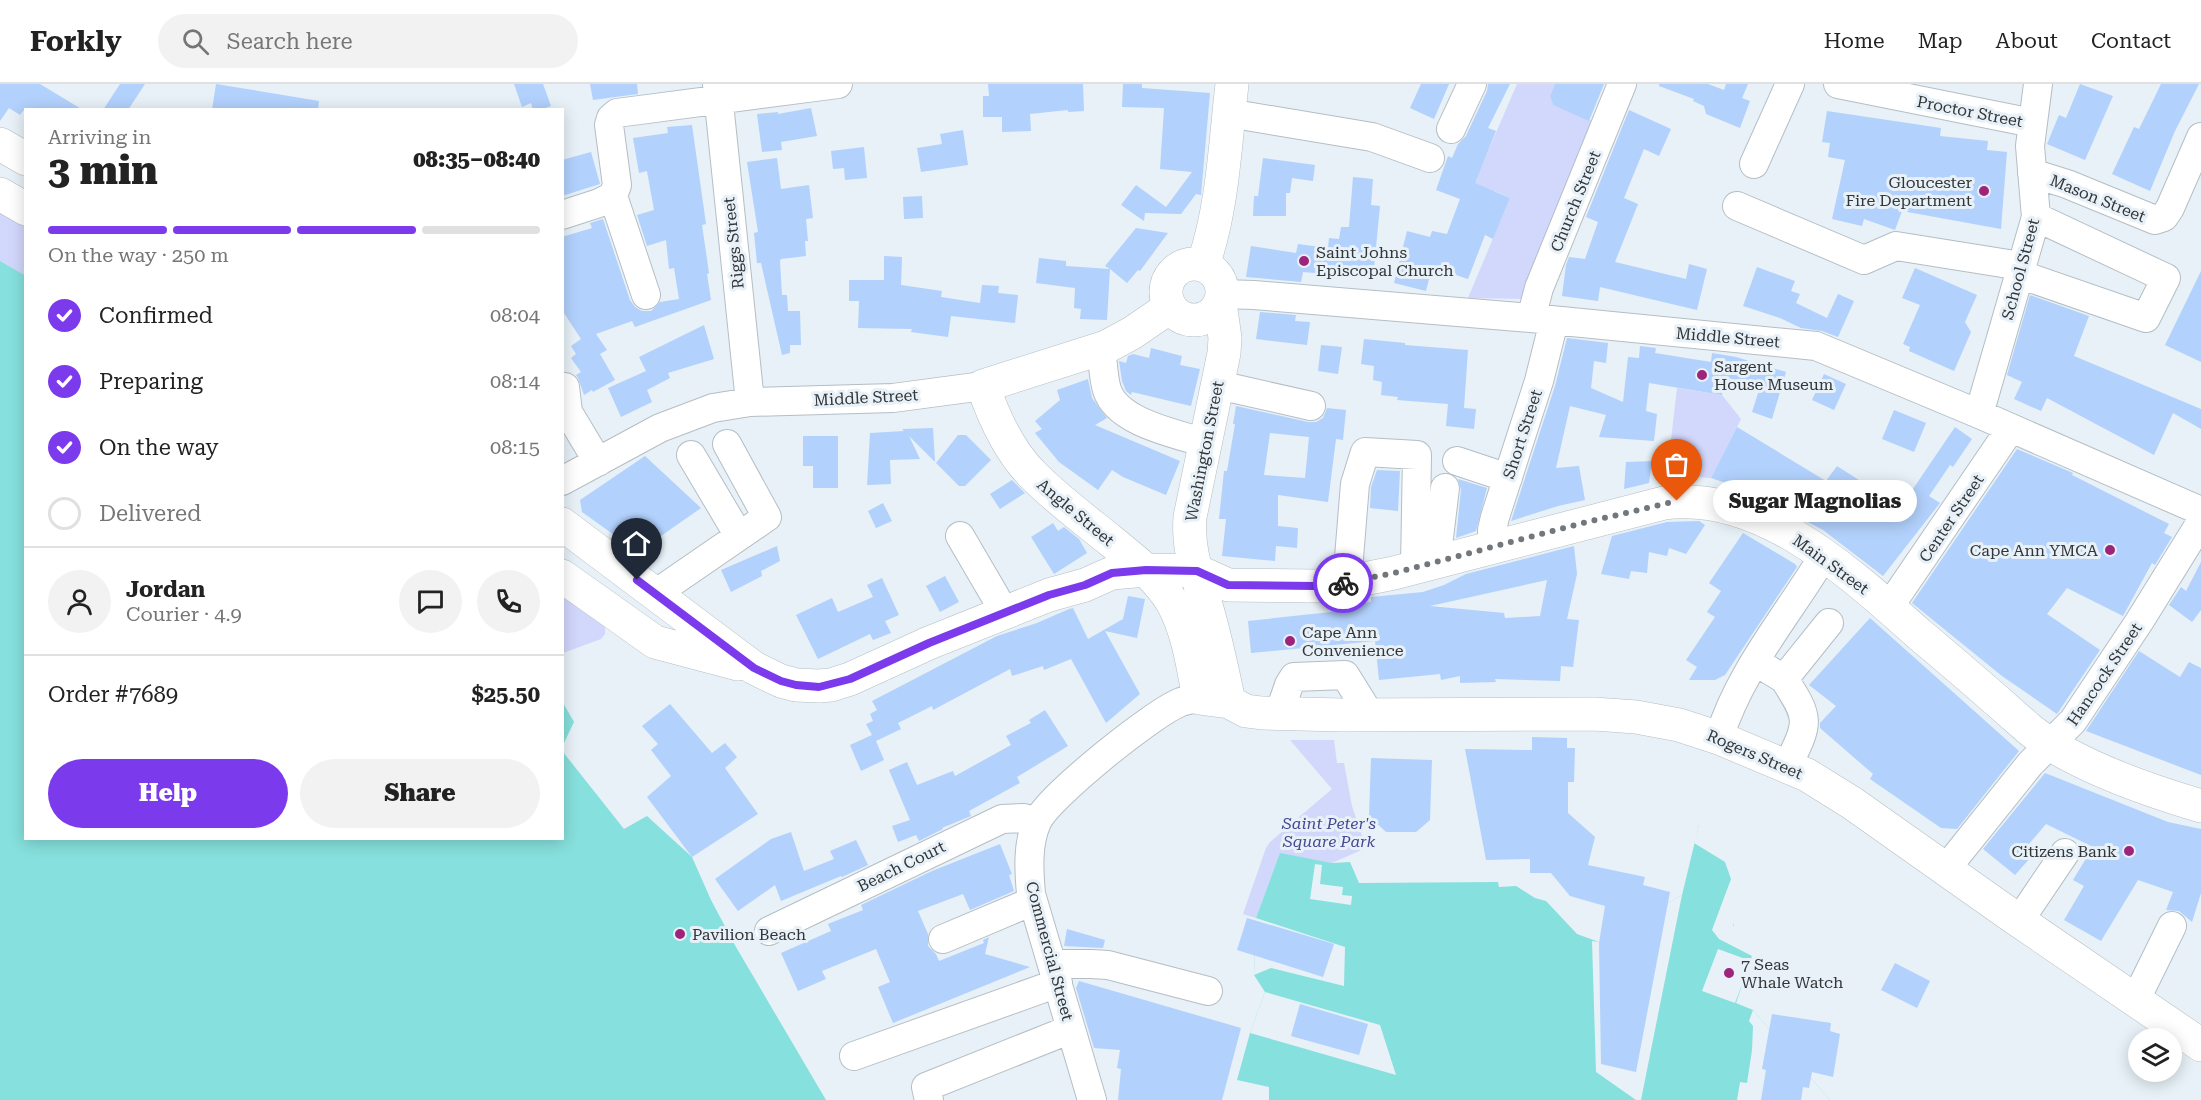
<!DOCTYPE html>
<meta charset="utf-8">
<style>
:root{--surface:#fff;--page:#f2f2f2;--text:#222;--muted:#767676;--line:#e0e0e0;--accent:#7c3aed}
body{margin:0;font-family:"Roboto Serif",serif;background:var(--page);color:var(--text);height:100vh;display:flex;flex-direction:column;font-size:22px;white-space:nowrap}
*{box-sizing:border-box;margin:0}
p{font-size:20px;color:var(--muted)}
.icon{flex:none;width:33px;height:33px;fill:none;stroke:currentColor;stroke-width:2;stroke-linecap:round;stroke-linejoin:round}
.map{position:relative;flex:1;overflow:hidden}
.details{position:absolute;left:24px;top:24px;width:540px;height:732px;display:flex;flex-direction:column;background:var(--surface);border-radius:0px;box-shadow:0 3px 15px #0003}
.details>*{flex:none}
.fabs{position:absolute;left:2128px;top:944px;display:grid;gap:12px}
.fabs a{display:grid;place-items:center;width:54px;height:54px;border-radius:50%;background:var(--surface);box-shadow:0 3px 15px #0003;font-size:30px}
.pin{position:absolute;display:grid;place-items:center;width:51px;height:51px;color:#fff;margin:-62px -26px;border-radius:50% 50% 50% 0;rotate:-45deg;box-shadow:0 0 6px #0007}
.pin .icon{rotate:45deg}
.courier{position:absolute;display:grid;place-items:center;width:60px;height:60px;margin:-30px;border:4px solid #7c3aed;border-radius:50%;background:#fff;color:#222;box-shadow:0 2px 8px #0007}
.bubble{position:absolute;height:42px;border-radius:21px;background:var(--surface);box-shadow:0 3px 15px #0003;font-size:20px;font-weight:800;line-height:42px;text-align:center}
.headline em{font-style:normal;font-weight:800}
.headline div{display:flex;flex-direction:column-reverse}
.headline{display:flex;align-items:center;justify-content:space-between;height:102px;padding:0 24px}
h1{font-size:39px;font-weight:800;line-height:45px}
.bar{display:grid;grid-template-columns:repeat(4,1fr);gap:9px 6px;align-content:center;height:72px;padding:0 24px}
.bar i{height:8px;border-radius:4px;background:var(--line)}
.bar .selected{background:var(--accent)}
.bar p{grid-column:span 4}
.line{display:flex;align-items:center;gap:15px;padding:0 24px;border-top:2px solid var(--line)}
.line div{flex:1}
.round{display:grid;place-items:center;flex:none;width:63px;height:63px;border-radius:32px;background:var(--page)}
ol{padding:0 24px;list-style:none}
li{display:flex;align-items:center;gap:18px;height:66px}
li p{margin-inline-start:auto}
li .icon{padding:6px;border-radius:50%;background:var(--accent);color:#fff;stroke-width:4}
li:last-child{color:var(--muted)}
li i{width:33px;height:33px;border:3px solid var(--line);border-radius:50%}
.cta{display:flex;gap:12px;margin-top:auto;padding:12px 24px}
.cta a{flex:1;height:69px;border-radius:36px;background:var(--accent);color:#fff;font-size:24px;font-weight:800;line-height:69px;text-align:center}
.cta a+a{background:var(--page);color:var(--text)}
header{display:flex;align-items:center;gap:36px;box-sizing:border-box;height:84px;padding:0 30px;background:var(--surface);border-bottom:2px solid var(--line)}
header strong{font-size:28px}
nav{display:flex;gap:33px;margin-inline-start:auto;font-size:21px}
.search{width:420px;height:54px;background:var(--page);display:flex;align-items:center;gap:15px;box-sizing:border-box;padding:0 21px;border-radius:33px;color:var(--muted);font-size:22px}
.map>svg:first-child{display:block}
</style>
<header>
<strong>Forkly</strong>
<div class="search"><svg class="icon" aria-label="search" viewBox="0 0 24 24"><circle cx="10" cy="10" r="6"/><path d="M15 15l6 6"/></svg>Search here</div>
<nav><a>Home</a><a>Map</a><a>About</a><a>Contact</a></nav>
</header>
<div class="map">
<svg width="2201" height="1016" viewBox="0 0 2201 1016">
<rect width="100%" height="100%" fill="#e7f1f7"/>
<!-- green -->
<path fill="#d2d7fc" d="M1517 0H1555L1550 12 1553 21 1597 39 1527 215 1468 214 1510 114 1495 107 1490 117 1470 109Z
M0 127 25 143V192L0 177Z
M1677 304 1722 311 1741 335 1711 394 1667 391Z
M563 509 605 542V550L601 555 563 569Z
M1290 656H1334L1337 679H1344L1352 722 1366 764 1332 779 1280 770 1256 834 1243 830 1266 764 1270 758 1332 705Z"/>
<!-- water -->
<path fill="#86e0dd" d="M0 177 26 192V754H562L563 668 624 745 647 732 692 773 711 816 736 863 826 1016H0Z
M562 617 574 638 563 661H562Z
M1699 741 1738 759 1733 832 1734 848 1756 860 1736 919 1753 926 1830 1016H1269V1003L1237 996 1250 949 1265 908 1254 891 1256 834 1280 769 1332 779 1350 778 1359 799 1498 798 1499 803 1516 802 1535 814 1546 817 1577 850 1599 858 1682 811Z"/>
<!-- pier -->
<path fill="#e7f1f7" d="M1700 738 1739 756 1751 766 1754 777 1733 841 1736 846 1759 859 1757 868 1752 872 1719 855 1712 846 1731 795 1725 778 1694 759Z
M1315 780 1322 781 1320 800 1343 803 1342 811 1352 812 1351 821 1310 815Z
M1682 811 1641 1016H1636L1596 988 1592 857 1599 858Z
M1256 834 1345 863 1344 902 1271 884 1254 891Z
M1718 865 1751 877 1735 919 1702 907Z
M1265 908 1380 941 1396 991 1250 949Z
M1753 926 1830 1016H1737L1740 998 1747 999 1752 966 1753 942 1749 937Z"/>
<!-- building -->
<path fill="#b2d1fc" fill-rule="evenodd" d="M0 0H40L83 26H24L20 31 9 24 0 37Z
M120 0H145L128 26H103Z
M216 0 319 17 318 26H212Z
M514 0H543L551 22 540 26H533L531 19 522 23Z
M590 0H637L638 10 593 16Z
M988 0H1083L1084 27 1068 28V26L1030 30 1031 47 1002 48V33H983V12H989Z
M1123 0H1142V4L1210 9 1201 111 1196 110 1181 130 1145 129 1144 137 1121 121 1136 101 1166 123 1192 88 1160 85 1164 24 1122 23Z
M1421 0H1449L1434 35 1410 24Z
M1488 0H1510L1488 44 1496 47 1475 99 1510 114 1493 155 1485 151 1468 195 1432 183 1426 207 1394 199 1407 147 1430 153 1432 147 1447 150 1460 115 1436 106 1448 72 1452 74 1458 60 1466 52 1487 7Z
M1555 0H1604L1589 37 1553 21 1550 12Z
M1659 0H1708L1724 6 1726 0H1748L1742 14 1750 17 1740 44 1706 30 1704 22 1693 17 1694 15 1659 2Z
M2080 0 2113 12 2085 76 2047 60 2059 31 2066 34Z
M2161 0H2199L2175 47 2150 107 2112 90 2134 43 2139 45Z
M811 24 817 52 781 58 782 66 762 68 757 30 778 28V30Z
M1629 26 1671 45 1659 72 1644 65 1624 114 1638 120 1615 178 1686 195 1689 180 1707 185 1697 226 1600 203 1598 217 1562 212 1566 181 1569 173 1585 175 1598 138 1586 133Z
M1827 27 1941 44 1940 52 1988 57 1987 66 2007 68 2001 145 1902 127 1895 146 1864 135 1862 142 1832 135 1845 76 1828 73 1830 59 1822 58Z
M692 41 706 140 702 141 709 189 707 190 711 216 635 243 632 237 596 250 607 266 600 270 615 296 593 308 592 306 584 311 578 294 576 291 581 288 571 274 576 270 571 262 581 255 562 226V153L592 144 590 139 603 135 630 216 635 223 642 227H651L660 218 679 215 674 184 669 185 666 156 647 162 637 131 654 126 647 87 639 89 633 54 668 49 667 43Z
M963 46 968 81 921 88 917 64 942 60 940 50Z
M864 63 867 94 845 96 844 84 833 85 831 67Z
M591 68 600 100 562 112V76Z
M777 74 781 105 809 101 813 134 806 135 808 157H805L806 172 781 175 780 177 782 211H787L788 227H800L801 261H790V269L782 271 761 179H757L754 149 758 148 747 78Z
M1263 74 1315 81 1313 97 1292 94 1290 109H1286V132H1253L1254 112H1258Z
M1353 93 1373 95 1371 121 1380 122 1373 194 1303 188 1301 198 1246 193 1251 162 1296 169 1298 160 1328 164 1329 154 1339 155 1341 143H1349Z
M922 112 923 134 904 135 903 113Z
M1136 144 1168 149 1140 187 1138 186 1127 199 1110 185 1107 236 1080 235 1081 225 1074 224 1075 204 1036 199 1039 174 1066 177V182L1110 185 1105 182Z
M884 172 902 173 901 201 942 207 941 213 980 219 982 201 999 202 998 209 1018 211 1015 239 951 232 948 253 911 248 912 245 858 244 859 217H849V196H884Z
M1757 183 1795 197 1791 207 1800 210 1796 219 1827 234 1838 210 1854 217 1838 253 1822 247 1801 244 1780 234 1743 222Z
M1915 184 1977 211 1965 238 1971 248 1954 287 1909 267 1910 263 1903 260 1920 221 1902 214Z
M2201 187V278L2165 261Z
M2030 211 2089 232 2074 272 2201 325V345L2173 329 2154 371 2047 314 2041 327 2014 315 2022 298 2007 291Z
M1260 228 1296 231 1295 237 1310 238 1307 261 1256 255Z
M704 241 714 275 668 289 670 294 647 306 652 318 621 333 608 304 646 287 639 273Z
M1567 254 1608 259 1606 279 1594 277 1591 304 1623 318 1628 273 1639 274 1640 262 1656 264 1655 269 1711 278 1712 269 1736 273 1786 288 1772 335 1752 328 1760 303 1725 293 1722 311 1649 299 1646 327 1657 330 1654 357 1599 353 1606 331 1570 322 1556 384 1579 382 1585 416 1558 422 1511 437 1555 302Z
M1364 255 1405 259V261L1468 266 1464 324 1476 325 1474 345 1446 342 1448 320 1397 316 1398 313 1381 311 1382 298 1373 296 1374 282 1361 280Z
M1321 261 1342 263 1338 290 1318 287Z
M1151 264 1182 272 1180 281 1200 285 1191 322 1132 308 1131 311 1126 307 1122 297 1119 277 1126 279 1128 272 1133 270 1149 274Z
M1824 290 1846 300 1834 326 1812 316Z
M1088 295 1092 314 1107 334 1095 341 1180 377 1166 411 1123 393 1112 386 1098 406 1059 378 1035 349 1042 345 1035 337 1060 316 1057 306Z
M1236 322 1308 338H1316L1323 334 1327 324 1346 326 1343 356 1336 355 1328 418 1278 411V442L1298 444 1297 464 1276 462 1275 477 1222 472 1226 435H1219L1224 387H1227L1235 340H1233ZM1270 349 1309 353 1305 394 1264 391Z
M1894 326 1926 339 1914 368 1882 355Z
M1737 343 1826 397 1837 382 1862 398 1858 402 1887 424 1889 422 1898 427 1955 343 1972 355 1953 383 1950 381 1929 412 1940 419 1883 492 1823 446 1777 422 1732 401 1711 394Z
M933 344 935 378 909 352 920 375 890 376 891 400 867 401 870 349 904 347 902 345Z
M958 351H966L991 376 965 402H959L936 379Z
M803 352H838V404H813V382H803Z
M2017 365 2073 389 2072 391 2169 440 2164 449 2172 453 2155 481 2152 479 2123 532 2067 504 2047 530 2100 566 2057 630 2002 592 1912 519Z
M645 372 701 424 638 468 582 428 580 416Z
M1652 377 1649 399 1624 405 1626 378Z
M1377 386 1400 387 1398 427 1370 424 1371 403Z
M1458 395 1487 404 1476 447 1456 454 1461 406Z
M1012 396 1025 409 1000 425 990 410Z
M883 419 892 437 876 444 868 427Z
M1667 438 1699 437 1705 441 1686 470 1669 464 1667 472 1649 468 1647 489 1631 487 1629 495 1601 490 1612 452Z
M1053 439 1058 447 1064 443 1079 455 1087 469 1054 490 1031 453Z
M1743 449 1795 480 1797 483 1725 591 1715 596H1689L1697 583 1686 576 1715 533 1707 528 1721 507 1709 499Z
M777 462 780 477 761 487 762 492 731 508 721 486Z
M1574 462 1577 490 1567 535 1579 536 1573 583 1561 582 1560 597 1495 595 1496 598 1460 599V592L1441 596 1440 590 1379 596 1375 557 1251 569 1248 537 1340 527 1339 521 1371 518V513L1423 508 1444 501 1466 490ZM1547 496 1540 532 1505 534 1504 529 1430 522Z
M2201 478V526L2192 538 2169 521 2181 503 2186 507Z
M945 492 959 518 940 528 926 502Z
M882 494 899 531 885 537 891 549 873 556 870 550 818 575 796 531 832 514 838 528 873 513 867 501Z
M1128 512 1145 515 1137 554 1105 547 1140 610 1106 639 1071 575 1044 586 1043 582 1012 592 1010 585 933 626 932 622 898 639 901 645 876 657 884 676 861 687 850 661 872 651 866 640 873 637 870 630 877 626 872 617 997 552 1037 539 1069 525 1073 524 1088 555 1123 535Z
M1870 534 2019 667 1957 745 1941 744 1870 695 1873 690 1820 644V639L1836 622 1809 601Z
M2139 567 2180 593 2189 578 2201 584V691L2086 647Z
M670 620 712 669 725 659 737 673 725 684 758 730 692 773 647 713 671 692 651 666 658 660 642 642Z
M1045 626 1068 662 1017 693 1020 699 969 727 971 732 942 744 943 745 919 757 916 751 898 758 892 742 910 736 889 686 907 678 917 701 953 687 955 692 1011 661 1006 652 1031 639 1029 636Z
M1532 653 1567 654V664H1575L1574 698H1568V729L1595 753 1588 781 1645 793 1643 801 1670 808 1636 988 1601 980 1599 859 1605 822 1570 812 1551 789H1530V775L1486 776 1465 665 1532 666Z
M1371 674 1432 676 1430 736 1416 748H1386L1369 732Z
M2045 689 2168 738 2201 745V809L2192 838 2179 827 2166 826 2173 808 2138 796 2101 857 2064 836 2084 802 2073 796 2093 763 2046 740 2023 767 2031 773 2015 791 1983 765Z
M791 748 804 787 834 775 830 767 856 756 868 781 842 793 841 792 781 817 775 801 738 827 715 795 771 755Z
M1000 760 1012 790 1009 791 1014 807 970 826 963 810 918 827 928 850V862L936 870 939 877 984 859 983 856 989 853 985 870 1030 883 893 939 878 903 890 898 876 865 822 887 826 895 798 907 781 869 831 847 828 840 863 826 861 821 932 787Z
M1247 834 1334 860 1323 893 1237 866Z
M1067 845 1105 856 1103 864 1064 862Z
M1895 879 1930 897 1917 924 1881 906Z
M1079 897 1241 944 1222 1016H1118L1121 985 1117 984 1120 966 1094 964 1076 904Z
M1300 920 1368 940 1359 971 1291 952Z
M1772 930 1831 939 1830 947 1840 950 1833 993 1812 988 1809 1004 1803 1003 1801 1016H1761L1766 986 1762 985Z"/>
<g fill="none" stroke-linecap="round" stroke-linejoin="round">
<defs>
<path id="minor" d="M717 0 750 318
M1838 0 2033 39
M1228 29 1372 53 1430 74
M1451 45 1472 0
M1754 80 1790 0
M2032 89 2067 100 2155 136 2164 133 2170 124 2201 53
M613 112 646 211
M1737 122 1864 176 1896 162 2021 182
M562 131 599 119 613 112 617 101 609 41 611 34 617 29 838 0
M2019 190 2146 234 2166 194 2036 133
M1222 210 1254 211 1531 234 1816 262 1979 330 2201 427
M1531 234 1539 204 1622 0
M1101 264C1103 277 1103 293 1107 306 1118 339 1175 349 1205 359
M1218 301 1311 322
M565 303 568 328 598 378
M1979 330 2036 133 2030 62 2038 0
M691 371 739 452
M1457 377 1508 394
M562 397 660 344 713 324 750 318 893 314 983 302
M960 452 1005 529
M1493 464 1492 446 1495 433 1539 297 1554 237
M1436 478 1445 404
M1347 498 1355 400 1365 368 1417 371 1415 483
M655 510 767 433 727 360
M1889 523 2011 344
M1756 578 1784 595 1829 539
M1784 595C1812 637 1808 639 1787 683
M1279 630 1289 601 1294 593 1345 591 1370 631
M1719 654C1740 586 1788 531 1824 471
M1945 786 2030 680 2073 637 2139 538 2201 438
M2019 837 2065 769
M769 847 1002 735 1024 734 1036 738
M943 855 1033 817
M1053 880H1091L1108 881 1208 907
M2135 917 2172 842
M854 972 1058 899
M929 1016 926 1003 1071 945
M1092 1016 1031 810C1029 787 1027 760 1037 738 1048 713 1154 628 1181 618 1186 616 1193 615 1199 614"/>
<path id="major" d="M0 60 26 75
M0 110 26 125
M1166 208a28 28 0 1 1 56 0a28 28 0 1 1-56 0Z
M1203 181C1223 123 1225 61 1232 0
M1220 219 1225 254 1224 269 1190 433C1187 467 1200 499 1209 532 1217 561 1223 589 1229 618
M1170 223 1132 249 1106 263 983 302C994 334 1009 368 1034 392 1058 416 1085 436 1111 457 1133 475 1157 493 1172 518 1188 546 1193 583 1199 614L1229 618 1246 627 1262 629 1342 631 1594 630 1636 633 1679 641 1719 654 1807 691 1852 719 2012 832 2201 961
M562 440 754 584 781 597 796 601 819 602 831 601 850 595 929 559 1049 511 1085 501 1112 489 1146 486 1197 487 1228 501 1316 502 1344 499 1394 489 1664 419C1762 406 1851 490 1919 550 1956 581 1993 613 2029 645 2073 681 2147 706 2201 722
M562 492 655 558 738 580"/>
</defs>
<!-- minor casing -->
<use href="#minor" stroke="#b4bec4" stroke-width="30"/>
<!-- major casing -->
<use href="#major" stroke="#b4bec4" stroke-width="34"/>
<!-- minor -->
<use href="#minor" stroke="#fff" stroke-width="28"/>
<!-- major -->
<use href="#major" stroke="#fff" stroke-width="33"/>
</g>
<g fill="none" stroke-linecap="round" stroke-linejoin="round">
<!-- done -->
<path stroke="#72777c" stroke-width="6" stroke-dasharray="0 10.8" d="M1343 499 1394 489 1583 439 1677 417"/>
<!-- route -->
<path stroke="#7c3aed" stroke-width="8" d="M637 496 754 584 781 597 796 601 819 603 850 595 929 559 1049 511 1085 501 1112 489 1146 486 1197 487 1228 501 1316 502 1343 499"/>
</g>
<!-- markers -->
<g fill="#9e237a" stroke="#e7f1f7" stroke-width="2">
<circle cx="1984" cy="107" r="6"/>
<circle cx="1304" cy="177" r="6"/>
<circle cx="1702" cy="291" r="6"/>
<circle cx="2110" cy="466" r="6"/>
<circle cx="1290" cy="557" r="6"/>
<circle cx="2129" cy="767" r="6"/>
<circle cx="680" cy="850" r="6"/>
<circle cx="1729" cy="889" r="6"/>
</g>
<g text-anchor="middle" stroke-width="6" stroke-linejoin="round" paint-order="stroke">
<!-- street labels -->
<g font-size="16" fill="#333639" stroke="#e7f1f7">
<text transform="translate(1970 27) rotate(11)" y="6">Proctor Street</text>
<text transform="translate(2098 114) rotate(22)" y="6">Mason Street</text>
<text transform="translate(1575 117) rotate(-68)" y="6">Church Street</text>
<text transform="translate(733 159) rotate(-96)" y="6">Riggs Street</text>
<text transform="translate(2020 185) rotate(-75)" y="6">School Street</text>
<text transform="translate(1728 253) rotate(5)" y="6">Middle Street</text>
<text transform="translate(866 313) rotate(-3)" y="6">Middle Street</text>
<text transform="translate(1522 350) rotate(-72)" y="6">Short Street</text>
<text transform="translate(1204 367) rotate(-79)" y="6">Washington Street</text>
<text transform="translate(1076 428) rotate(40)" y="6">Angle Street</text>
<text transform="translate(1951 434) rotate(-56)" y="6">Center Street</text>
<text transform="translate(1831 480) rotate(36)" y="6">Main Street</text>
<text transform="translate(2104 590) rotate(-56)" y="6">Hancock Street</text>
<text transform="translate(1755 670) rotate(23)" y="6">Rogers Street</text>
<text transform="translate(901 782) rotate(-26)" y="6">Beach Court</text>
<text transform="translate(1050 867) rotate(75)" y="6">Commercial Street</text>
</g>
<!-- poi labels -->
<g font-size="16" fill="#333639" stroke="#e7f1f7" text-anchor="start">
<text x="1972" y="104" text-anchor="end">Gloucester<tspan x="1972" dy="18">Fire Department</tspan></text>
<text x="1316" y="174">Saint Johns<tspan x="1316" dy="18">Episcopal Church</tspan></text>
<text x="1714" y="288">Sargent<tspan x="1714" dy="18">House Museum</tspan></text>
<text x="2098" y="472" text-anchor="end">Cape Ann YMCA</text>
<text x="1302" y="554">Cape Ann<tspan x="1302" dy="18">Convenience</tspan></text>
<text x="2117" y="773" text-anchor="end">Citizens Bank</text>
<text x="692" y="856">Pavilion Beach</text>
<text x="1741" y="886">7 Seas<tspan x="1741" dy="18">Whale Watch</tspan></text>
</g>
<!-- park labels -->
<g font-size="16" font-style="italic" fill="#464992" stroke="#e7f1f7">
<text x="1329" y="745">Saint Peter's<tspan x="1329" dy="18">Square Park</tspan></text>
</g>
</g>
</svg>
<div class="fabs">
<a><svg class="icon" aria-label="layers" viewBox="0 0 24 24"><path d="M12 4l9 5-9 5-9-5zM3 14l9 5 9-5"/></svg></a>
</div>
<div class="pin" style="left:1677px;top:417px;background:#ea580c"><svg class="icon" aria-label="bag" viewBox="0 0 24 24"><path d="M5 8h14l-1 12H6zM9 8a3 3 0 0 1 6 0"/></svg></div>
<div class="pin" style="left:637px;top:496px;background:#1f2937"><svg class="icon" aria-label="home" viewBox="0 0 24 24"><path d="M3 11l9-7 9 7M6 9v11h12V9"/></svg></div>
<div class="courier" style="left:1343px;top:499px"><svg class="icon" aria-label="bike" viewBox="0 0 24 24"><circle cx="6" cy="16" r="4"/><circle cx="18" cy="16" r="4"/><path d="M6 16l4-8h5l3 8M10 8l3 8H6M13 5h3"/></svg></div>
<div class="bubble" style="left:1713px;top:396px;width:204px">Sugar Magnolias</div>
<section class="details">
<div class="headline"><div><h1>3 min</h1><p>Arriving in</p></div><em>08:35–08:40</em></div>
<div class="bar"><i class="selected"></i><i class="selected"></i><i class="selected"></i><i></i><p>On the way · 250 m</p></div>
<ol>
<li><svg class="icon" aria-label="check" viewBox="0 0 24 24"><path d="M5 12l5 5 9-10"/></svg>Confirmed<p>08:04</p></li>
<li><svg class="icon" aria-label="check" viewBox="0 0 24 24"><path d="M5 12l5 5 9-10"/></svg>Preparing<p>08:14</p></li>
<li><svg class="icon" aria-label="check" viewBox="0 0 24 24"><path d="M5 12l5 5 9-10"/></svg>On the way<p>08:15</p></li>
<li><i></i>Delivered</li>
</ol>
<div class="line" style="height:108px"><a class="round"><svg class="icon" aria-label="person" viewBox="0 0 24 24"><circle cx="12" cy="8" r="4"/><path d="M4 21q1-7 8-7t8 7"/></svg></a><div><b>Jordan</b><p>Courier · 4.9</p></div><a class="round"><svg class="icon" aria-label="chat" viewBox="0 0 24 24"><path d="M4 5h16v11H9l-5 4z"/></svg></a><a class="round"><svg class="icon" aria-label="phone" viewBox="0 0 24 24"><path d="M5 4h4l2 5-3 2q2 4 5 5l2-3 5 2v4C11 20 4 13 5 4z"/></svg></a></div>
<div class="line" style="height:78px"><div>Order #7689</div><b>$25.50</b></div>
<div class="cta"><a>Help</a><a>Share</a></div>
</section>
</div>
